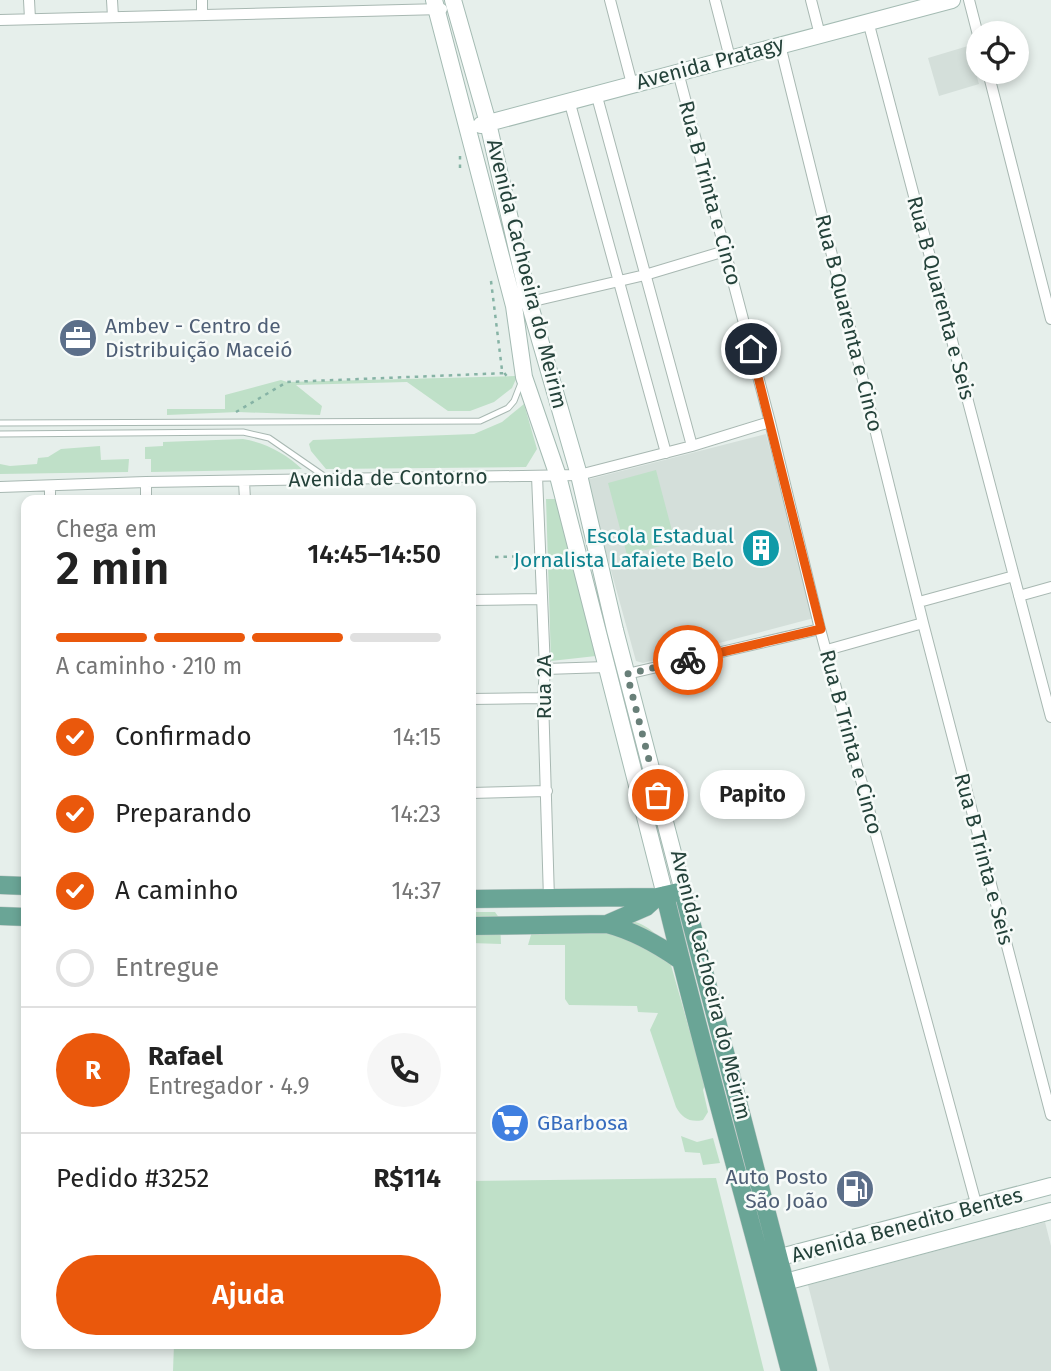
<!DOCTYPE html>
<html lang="pt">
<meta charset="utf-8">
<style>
:root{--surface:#fff;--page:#f6f6f6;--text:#222;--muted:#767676;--line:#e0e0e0;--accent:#ea580c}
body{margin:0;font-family:"Fira Sans",sans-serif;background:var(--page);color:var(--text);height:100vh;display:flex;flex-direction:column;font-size:26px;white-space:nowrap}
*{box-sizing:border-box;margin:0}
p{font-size:23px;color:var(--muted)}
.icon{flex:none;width:38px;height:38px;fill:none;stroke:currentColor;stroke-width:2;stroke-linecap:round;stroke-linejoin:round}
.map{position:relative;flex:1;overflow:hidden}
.side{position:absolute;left:21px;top:495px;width:455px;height:854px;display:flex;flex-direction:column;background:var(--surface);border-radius:14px;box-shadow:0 4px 10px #0003}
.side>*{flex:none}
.controls{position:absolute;left:966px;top:21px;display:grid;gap:14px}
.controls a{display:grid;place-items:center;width:63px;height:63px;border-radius:50%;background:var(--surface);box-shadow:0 4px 10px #0003;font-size:35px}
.pin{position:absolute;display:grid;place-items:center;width:60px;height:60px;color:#fff;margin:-30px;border:4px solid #fff;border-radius:50%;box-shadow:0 2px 7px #0007}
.courier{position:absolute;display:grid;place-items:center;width:70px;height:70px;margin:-35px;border:5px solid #ea580c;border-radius:50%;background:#fff;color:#222;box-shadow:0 2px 9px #0007}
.bubble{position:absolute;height:49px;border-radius:24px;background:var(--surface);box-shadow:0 4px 10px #0003;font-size:23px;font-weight:600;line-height:49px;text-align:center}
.overview em{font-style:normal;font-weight:600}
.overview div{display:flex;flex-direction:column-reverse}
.overview{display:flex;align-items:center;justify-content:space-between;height:119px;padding:0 35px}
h1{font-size:46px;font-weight:600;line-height:52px}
.bar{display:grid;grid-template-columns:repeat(4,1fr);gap:10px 7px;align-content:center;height:84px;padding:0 35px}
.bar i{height:9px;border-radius:5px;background:var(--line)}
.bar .on{background:var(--accent)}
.bar p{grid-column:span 4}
.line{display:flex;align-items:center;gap:18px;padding:0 35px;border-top:2px solid var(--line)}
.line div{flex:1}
.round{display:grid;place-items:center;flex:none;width:74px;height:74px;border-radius:37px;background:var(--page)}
ol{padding:0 35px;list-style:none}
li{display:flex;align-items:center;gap:21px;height:77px}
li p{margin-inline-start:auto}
li .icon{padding:7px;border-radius:50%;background:var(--accent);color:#fff;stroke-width:4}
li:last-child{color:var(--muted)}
li i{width:38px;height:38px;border:4px solid var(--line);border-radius:50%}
.cta{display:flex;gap:14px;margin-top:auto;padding:14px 35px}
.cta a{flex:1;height:80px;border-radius:42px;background:var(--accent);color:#fff;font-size:28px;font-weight:600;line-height:80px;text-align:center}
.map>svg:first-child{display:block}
</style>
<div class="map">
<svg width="1051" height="1371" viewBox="0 0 1051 1371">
<rect width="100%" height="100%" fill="#e6efeb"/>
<!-- built -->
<path fill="#d4dfda" d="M968 46 979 84 939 96 928 58Z
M766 434 814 618 643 663 636 661 586 480Z
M1045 1222 1051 1246V1371H830L808 1285Z"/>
<!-- green -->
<path fill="#bfe0c8" d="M515 376 516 379 512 388 494 402 470 411H448L407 382 296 385 322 406 320 415 238 412 167 415V409H225V395L281 380 287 382Z
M524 404 537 449 526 467 326 469 311 451 309 444 313 440 474 434 502 422Z
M243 439C266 443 285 453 302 469L151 472V459H145V447L163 446V442Z
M100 446 101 460 129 459 128 472 0 474V464L10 466 37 464 38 458 48 457 61 449Z
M656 470 675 542 627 555 608 483Z
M546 499H558L596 656 551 661Z
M471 912H495L500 919 501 944 471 943Z
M620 917C642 923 657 929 667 951L705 1085 703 1090 708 1112 703 1120C690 1123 682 1118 676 1107L650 1030 658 1013 638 1012 637 1006 569 1005 565 999V945H528L533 928Z
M681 1136 697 1142 713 1138 720 1163 703 1165 700 1153 685 1152Z
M716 1178 764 1371H173L174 1344H471V1181Z"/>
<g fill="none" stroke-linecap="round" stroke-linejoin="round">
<defs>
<path id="lane" d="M0 423 480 421 508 408 514 401 521 383
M0 434 243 432 269 438 324 476"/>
<path id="street" d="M29 0 30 19
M112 0 113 17
M202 0V15
M610 0 632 84
M715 0 730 58
M811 0 820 35
M969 0 978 35
M0 20 442 9
M868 21 1051 717
M780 45 923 623 1051 1115
M678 72 770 422 820 629 977 1207
M988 72 1051 319
M596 93 692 446
M569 100 666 453
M525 303 645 275 725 251
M537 476 545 669 543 698 549 899
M244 481 245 500
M146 482V500
M50 486V500
M0 487 146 482 579 475 692 446 770 422
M1019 596 1051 587
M471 600 542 599
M919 602 1014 576
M827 650 923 623
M545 669 607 667
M627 674 820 629
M471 699 543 698
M471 793 547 791"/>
<path id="secondary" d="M434 0 514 306 524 377 558 476 665 895
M453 0 488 123 529 302 579 475 615 630 683 891
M481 125 952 0
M769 1260 1051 1186
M774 1285 1051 1211"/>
<path id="primary" d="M0 885 26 886
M665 895C703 1055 749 1212 790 1371
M471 899 657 897 683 891 808 1371
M0 916 26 917
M607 924C634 931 657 944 680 960
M471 926 607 924 646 907 657 897"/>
</defs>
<!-- lane casing -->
<use href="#lane" stroke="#a8b8b2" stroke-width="7"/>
<!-- street casing -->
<use href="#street" stroke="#a8b8b2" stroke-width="12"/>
<!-- secondary casing -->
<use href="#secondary" stroke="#a4bbb3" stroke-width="18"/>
<!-- primary casing -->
<use href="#primary" stroke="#c2cac8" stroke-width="19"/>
<!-- path -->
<path stroke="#86b3a5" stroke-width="2.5" stroke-dasharray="3.5 5" stroke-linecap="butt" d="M460 156V168L463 171
M491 281 502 370 509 379
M236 412 287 382 507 373
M495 557 530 556"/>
<!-- lane -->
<use href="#lane" stroke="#fff" stroke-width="5"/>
<!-- street -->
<use href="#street" stroke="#fff" stroke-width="10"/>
<!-- secondary -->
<use href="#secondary" stroke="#fff" stroke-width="16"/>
<!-- primary -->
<use href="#primary" stroke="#6aa596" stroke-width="18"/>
</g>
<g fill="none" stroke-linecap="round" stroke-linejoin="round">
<!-- done -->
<path stroke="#687f78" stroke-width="7" stroke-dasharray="0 12.6" d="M658 795 627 674 688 660"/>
<!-- route -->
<path stroke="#ea580c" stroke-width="9" d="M688 660 821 629 751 349"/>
</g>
<!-- icons -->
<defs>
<symbol id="office-disc" viewBox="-11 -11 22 22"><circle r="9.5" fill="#5c6f8a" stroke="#f7fbf9"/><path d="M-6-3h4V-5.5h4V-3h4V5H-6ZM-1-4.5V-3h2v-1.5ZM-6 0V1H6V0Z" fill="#fff"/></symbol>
<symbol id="building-disc" viewBox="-11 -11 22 22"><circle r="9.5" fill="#0f9aa8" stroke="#f7fbf9"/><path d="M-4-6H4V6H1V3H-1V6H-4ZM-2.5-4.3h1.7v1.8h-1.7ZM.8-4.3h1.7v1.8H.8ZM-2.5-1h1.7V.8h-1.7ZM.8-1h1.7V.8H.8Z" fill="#fff"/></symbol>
<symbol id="supermarket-disc" viewBox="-11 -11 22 22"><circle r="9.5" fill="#3f7fe0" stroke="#f7fbf9"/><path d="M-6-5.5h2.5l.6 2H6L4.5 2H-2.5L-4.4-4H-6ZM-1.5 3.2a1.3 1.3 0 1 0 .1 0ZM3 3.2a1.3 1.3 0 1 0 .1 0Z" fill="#fff"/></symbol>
<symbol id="fuel-disc" viewBox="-11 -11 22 22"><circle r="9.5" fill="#5c6f8a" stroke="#f7fbf9"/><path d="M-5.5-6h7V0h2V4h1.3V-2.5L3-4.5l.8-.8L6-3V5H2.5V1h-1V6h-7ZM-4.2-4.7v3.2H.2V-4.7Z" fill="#fff"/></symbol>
</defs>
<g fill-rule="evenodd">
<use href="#office-disc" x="56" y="316" width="44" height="44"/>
<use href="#building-disc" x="739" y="526" width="44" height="44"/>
<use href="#supermarket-disc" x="488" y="1101" width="44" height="44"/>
<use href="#fuel-disc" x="833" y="1167" width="44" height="44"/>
</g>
<g text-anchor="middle" stroke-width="5" stroke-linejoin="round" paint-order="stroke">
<!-- street labels -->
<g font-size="21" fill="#24423a" stroke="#f7fbf9">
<text transform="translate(710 63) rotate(-15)" y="7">Avenida Pratagy</text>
<text transform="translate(710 193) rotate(75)" y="7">Rua B Trinta e Cinco</text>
<text transform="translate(527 274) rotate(76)" y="7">Avenida Cachoeira do Meirim</text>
<text transform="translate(941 298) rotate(75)" y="7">Rua B Quarenta e Seis</text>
<text transform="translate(849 323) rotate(76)" y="7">Rua B Quarenta e Cinco</text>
<text transform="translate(388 478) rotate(-1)" y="7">Avenida de Contorno</text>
<text transform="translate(544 687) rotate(-90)" y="7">Rua 2A</text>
<text transform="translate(851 742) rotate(75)" y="7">Rua B Trinta e Cinco</text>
<text transform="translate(984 859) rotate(75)" y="7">Rua B Trinta e Seis</text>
<text transform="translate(711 985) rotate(76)" y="7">Avenida Cachoeira do Meirim</text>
<text transform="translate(907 1225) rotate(-15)" y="7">Avenida Benedito Bentes</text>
</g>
<!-- service labels -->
<g font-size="21" fill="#4e5e75" stroke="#f7fbf9" text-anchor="start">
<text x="105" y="333">Ambev - Centro de<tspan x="105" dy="24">Distribuição Maceió</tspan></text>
<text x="828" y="1184" text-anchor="end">Auto Posto<tspan x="828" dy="24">São João</tspan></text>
</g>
<!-- culture labels -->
<g font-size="21" fill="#0d838f" stroke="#f7fbf9" text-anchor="end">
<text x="734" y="543">Escola Estadual<tspan x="734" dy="24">Jornalista Lafaiete Belo</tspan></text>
</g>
<!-- shop labels -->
<g font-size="21" fill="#366cbe" stroke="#f7fbf9" text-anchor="start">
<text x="537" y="1130">GBarbosa</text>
</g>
</g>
</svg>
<div class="controls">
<a><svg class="icon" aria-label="locate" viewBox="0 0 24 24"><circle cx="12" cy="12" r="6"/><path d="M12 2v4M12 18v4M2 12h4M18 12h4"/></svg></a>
</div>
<div class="pin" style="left:658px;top:795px;background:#ea580c"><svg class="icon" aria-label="bag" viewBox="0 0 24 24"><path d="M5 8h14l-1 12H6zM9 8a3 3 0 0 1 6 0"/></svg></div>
<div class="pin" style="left:751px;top:349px;background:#1f2937"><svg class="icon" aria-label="home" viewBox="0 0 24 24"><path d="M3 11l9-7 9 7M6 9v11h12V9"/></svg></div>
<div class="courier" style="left:688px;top:660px"><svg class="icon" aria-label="bike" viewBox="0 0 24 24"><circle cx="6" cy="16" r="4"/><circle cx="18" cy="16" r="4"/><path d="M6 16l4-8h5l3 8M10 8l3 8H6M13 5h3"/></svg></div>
<div class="bubble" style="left:700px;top:770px;width:105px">Papito</div>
<section class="side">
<div class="overview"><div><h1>2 min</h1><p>Chega em</p></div><em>14:45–14:50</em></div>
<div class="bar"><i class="on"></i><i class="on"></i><i class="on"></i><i></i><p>A caminho · 210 m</p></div>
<ol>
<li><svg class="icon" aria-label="check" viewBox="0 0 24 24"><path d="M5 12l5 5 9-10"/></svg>Confirmado<p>14:15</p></li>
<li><svg class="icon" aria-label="check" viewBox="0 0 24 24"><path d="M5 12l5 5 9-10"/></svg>Preparando<p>14:23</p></li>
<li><svg class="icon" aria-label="check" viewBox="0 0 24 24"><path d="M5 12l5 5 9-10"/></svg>A caminho<p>14:37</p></li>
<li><i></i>Entregue</li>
</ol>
<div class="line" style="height:126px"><b class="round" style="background:var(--accent);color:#fff">R</b><div><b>Rafael</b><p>Entregador · 4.9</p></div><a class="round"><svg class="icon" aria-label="phone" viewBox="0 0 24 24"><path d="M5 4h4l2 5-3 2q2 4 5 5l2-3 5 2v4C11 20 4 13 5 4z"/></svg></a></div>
<div class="line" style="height:91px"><div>Pedido #3252</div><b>R$114</b></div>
<div class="cta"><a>Ajuda</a></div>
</section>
</div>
